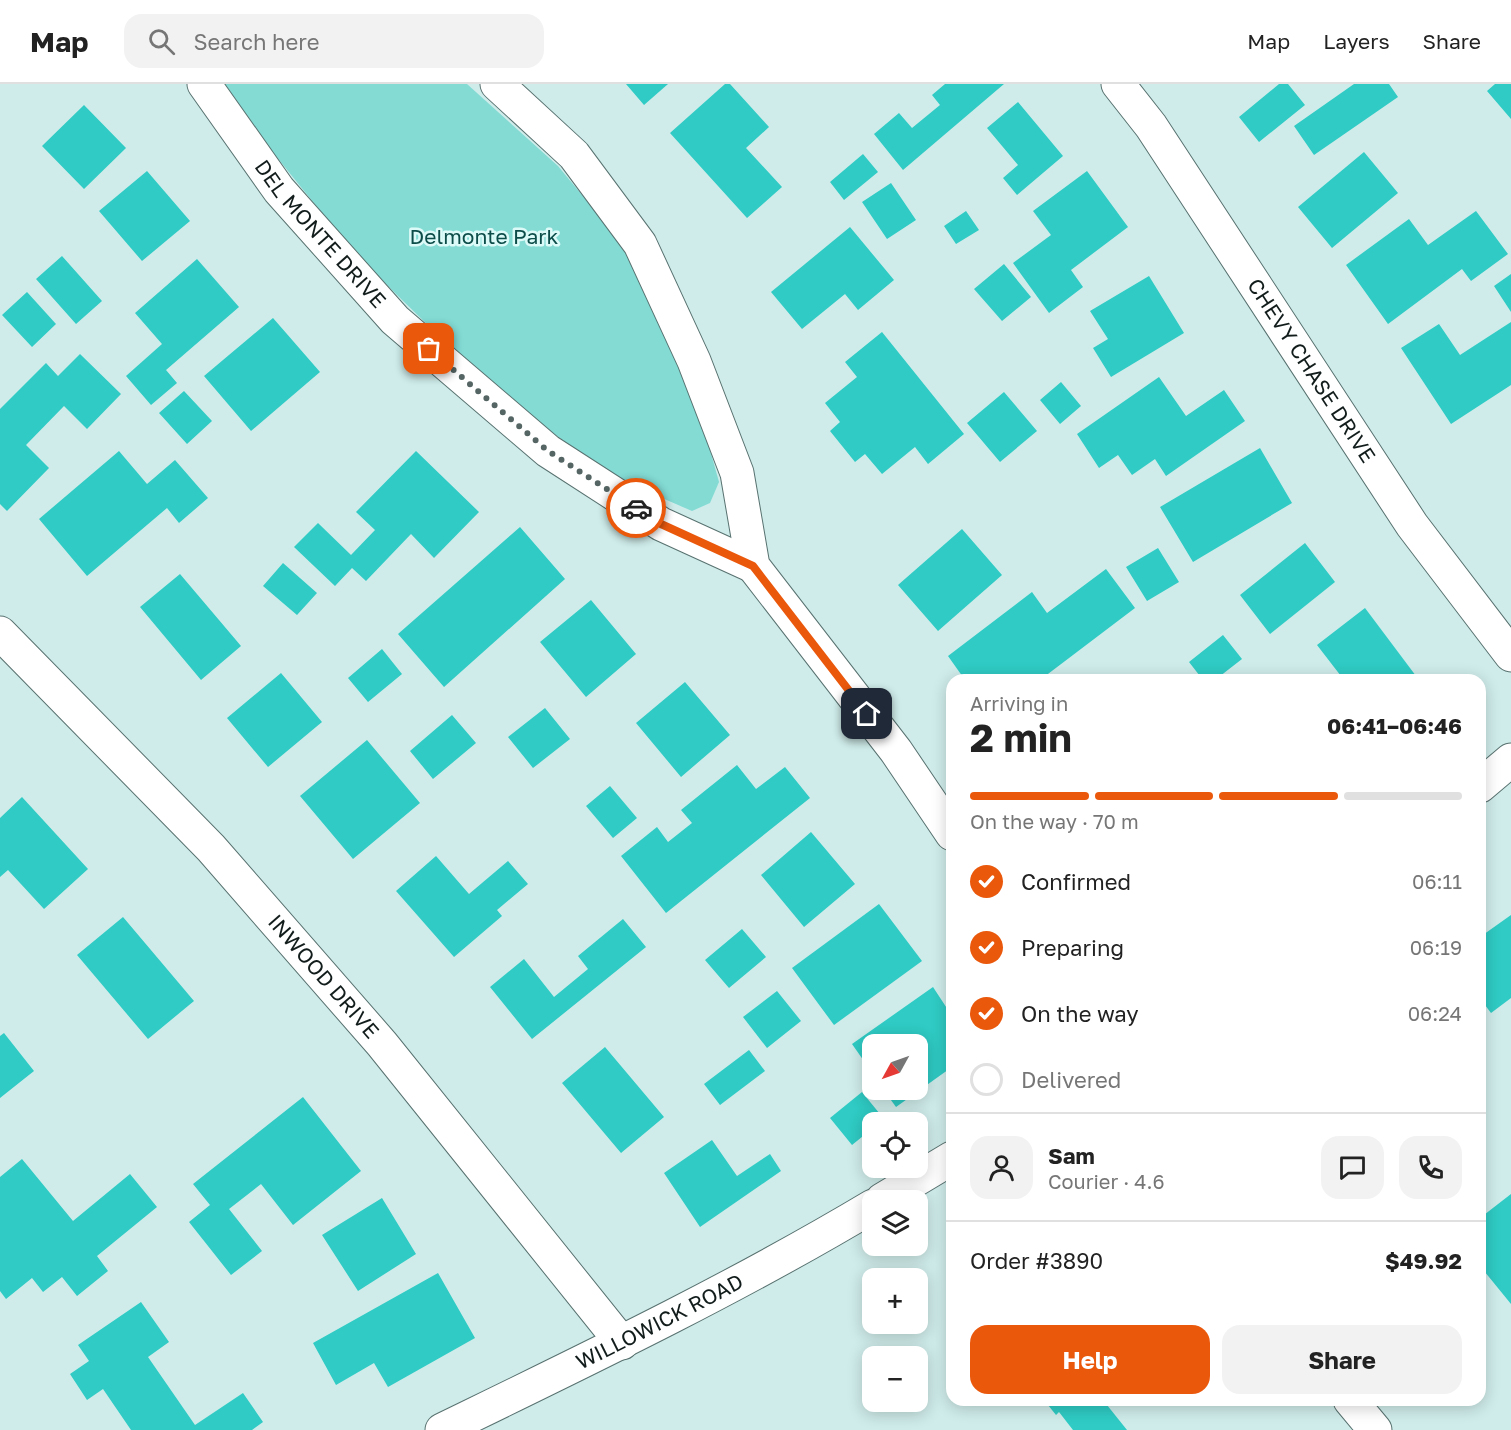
<!DOCTYPE html>
<meta charset="utf-8">
<style>
:root{--surface:#fff;--page:#f2f2f2;--text:#222;--muted:#767676;--line:#e0e0e0;--accent:#ea580c}
body{margin:0;font-family:"Golos Text",sans-serif;background:var(--page);color:var(--text);height:100vh;display:flex;flex-direction:column;font-size:22px;white-space:nowrap}
*{box-sizing:border-box;margin:0}
p{font-size:20px;color:var(--muted)}
.icon{flex:none;width:33px;height:33px;fill:none;stroke:currentColor;stroke-width:2;stroke-linecap:round;stroke-linejoin:round}
.map{position:relative;flex:1;overflow:hidden}
.sheet{position:absolute;left:946px;top:590px;width:540px;height:732px;display:flex;flex-direction:column;background:var(--surface);border-radius:18px;box-shadow:0 3px 15px #0003}
.sheet>*{flex:none}
.needle{width:39px;rotate:230deg}
.tools{position:absolute;left:862px;top:950px;display:grid;gap:12px}
.tools a{display:grid;place-items:center;width:66px;height:66px;border-radius:12px;background:var(--surface);box-shadow:0 3px 15px #0003;font-size:30px}
.pin{position:absolute;display:grid;place-items:center;width:51px;height:51px;color:#fff;margin:-26px;border-radius:12px;box-shadow:0 3px 9px #0006}
.courier{position:absolute;display:grid;place-items:center;width:60px;height:60px;margin:-30px;border:4px solid #ea580c;border-radius:50%;background:#fff;color:#222;box-shadow:0 2px 8px #0007}
.headline em{font-style:normal;font-weight:700}
.headline div{display:flex;flex-direction:column-reverse}
.headline{display:flex;align-items:center;justify-content:space-between;height:102px;padding:0 24px}
h1{font-size:39px;font-weight:700;line-height:45px}
.bar{display:grid;grid-template-columns:repeat(4,1fr);gap:9px 6px;align-content:center;height:72px;padding:0 24px}
.bar i{height:8px;border-radius:4px;background:var(--line)}
.bar .active{background:var(--accent)}
.bar p{grid-column:span 4}
.line{display:flex;align-items:center;gap:15px;padding:0 24px;border-top:2px solid var(--line)}
.line div{flex:1}
.round{display:grid;place-items:center;flex:none;width:63px;height:63px;border-radius:18px;background:var(--page)}
ol{padding:0 24px;list-style:none}
li{display:flex;align-items:center;gap:18px;height:66px}
li p{margin-inline-start:auto}
li .icon{padding:6px;border-radius:50%;background:var(--accent);color:#fff;stroke-width:4}
li:last-child{color:var(--muted)}
li i{width:33px;height:33px;border:3px solid var(--line);border-radius:50%}
.primary-button{display:flex;gap:12px;margin-top:auto;padding:12px 24px}
.primary-button a{flex:1;height:69px;border-radius:18px;background:var(--accent);color:#fff;font-size:24px;font-weight:700;line-height:69px;text-align:center}
.primary-button a+a{background:var(--page);color:var(--text)}
header{display:flex;align-items:center;gap:36px;box-sizing:border-box;height:84px;padding:0 30px;background:var(--surface);border-bottom:2px solid var(--line)}
header strong{font-size:28px}
nav{display:flex;gap:33px;margin-inline-start:auto;font-size:21px}
.search{width:420px;height:54px;background:var(--page);display:flex;align-items:center;gap:15px;box-sizing:border-box;padding:0 21px;border-radius:18px;color:var(--muted);font-size:22px}
.map>svg:first-child{display:block}
</style>
<header>
<strong>Map</strong>
<div class="search"><svg class="icon" aria-label="search" viewBox="0 0 24 24"><circle cx="10" cy="10" r="6"/><path d="M15 15l6 6"/></svg>Search here</div>
<nav><a>Map</a><a>Layers</a><a>Share</a></nav>
</header>
<div class="map">
<svg width="1511" height="1346" viewBox="0 0 1511 1346">
<rect width="100%" height="100%" fill="#cfecea"/>
<!-- green -->
<path fill="#83dbd4" d="M225 0H467L558 82 625 163 668 250 705 348 719 398 710 419 692 427 616 394 529 332 435 248 355 170 271 66Z"/>
<!-- building -->
<path fill="#2fcbc4" d="M626 0H668L644 21Z
M725 0H730L769 43 746 64 782 103 747 134 670 49Z
M945 0H1004L903 86 874 50 899 29 912 44 940 21 932 11Z
M1279 0H1288L1305 21 1259 58 1239 33Z
M1354 0H1389L1398 13 1314 71 1294 42Z
M1495 0H1511V35L1487 7Z
M1018 18 1063 72 1017 111 1003 94 1018 81 987 44Z
M84 21 126 64 84 105 42 62Z
M1364 68 1398 109 1332 164 1298 123Z
M863 70 878 88 844 116 830 98Z
M147 87 190 137 142 177 99 127Z
M1087 87 1128 143 1071 186 1083 203 1049 229 1013 179 1051 151 1033 127Z
M891 99 916 136 887 155 862 118Z
M966 127 979 146 956 160 944 142Z
M1476 127 1508 170 1471 197 1462 185 1388 240 1346 181 1409 135 1428 161Z
M850 143 894 196 858 226 845 210 802 245 771 208Z
M62 172 102 217 76 240 36 195Z
M197 175 239 223 166 286 177 299 151 321 126 292 162 260 135 229Z
M1004 180 1031 213 1002 237 974 205Z
M1511 190V228L1494 202Z
M1149 192 1184 249 1111 293 1093 264 1108 255 1090 227Z
M27 208 56 240 32 263 2 231Z
M273 234 320 288 251 347 204 292Z
M1511 238V301L1451 340 1401 264 1439 240 1460 271Z
M882 248 964 350 928 380 915 363 882 390 865 370 855 378 830 347 840 338 825 319 857 293 845 278Z
M80 270 121 310 87 345 64 322 26 361 49 384 7 427 0 420V325L46 279 58 292Z
M1159 293 1186 332 1224 306 1245 337 1166 392 1155 375 1132 391 1118 371 1099 384 1077 350Z
M1061 298 1081 322 1060 340 1040 316Z
M184 307 212 337 187 360 159 329Z
M1004 308 1037 347 1000 378 967 339Z
M1260 364 1292 419 1193 478 1160 423Z
M119 367 147 400 175 376 208 414 179 439 167 424 87 492 39 435Z
M416 367 479 428 434 474 411 450 366 497 352 484 335 502 294 463 318 439 351 471 375 446 356 428Z
M520 443 565 495 444 603 398 550Z
M962 445 1002 491 938 547 898 501Z
M1305 459 1335 498 1270 550 1240 511Z
M1158 464 1179 498 1147 517 1126 483Z
M283 479 317 509 297 531 263 502Z
M1106 485 1135 524 1040 596H965L948 572 1032 508 1047 529Z
M180 490 241 562 201 596 140 523Z
M591 516 636 570 586 613 540 558Z
M1365 524 1419 596H1344L1317 561Z
M1223 551 1242 575 1215 596H1203L1189 578Z
M382 565 402 590 368 618 348 594Z
M281 589 322 638 268 683 227 634Z
M685 598 730 651 681 693 636 639Z
M545 624 570 655 533 684 508 653Z
M452 631 476 659 433 695 410 667Z
M367 656 420 719 353 775 300 712Z
M737 681 756 705 785 683 810 714 666 829 621 772 657 743 668 758 692 739 681 726Z
M610 702 637 734 613 754 586 722Z
M22 713 88 785 44 825 8 786 0 793V734Z
M811 748 855 800 804 843 761 791Z
M436 772 469 810 508 777 528 800 497 826 502 832 454 873 396 807Z
M879 820 922 877 834 941 792 884Z
M1511 831V914L1491 929 1482 917 1480 919V853Z
M123 833 194 917 148 955 77 871Z
M623 835 646 863 532 955 490 903 524 875 554 913 588 885 578 872Z
M742 845 766 873 729 904 705 876Z
M933 903 952 932V983L896 1023 883 1005H918V960H873V990L852 960Z
M777 907 801 937 767 964 743 933Z
M4 949 34 987 0 1014V952Z
M605 963 664 1033 621 1069 562 999Z
M749 966 765 987 720 1021 704 1000Z
M862 1008 884 1035 881 1038H873V1044L852 1061 830 1034Z
M303 1013 361 1087 293 1141 261 1100 229 1125 262 1167 231 1191 189 1138 210 1121 193 1100Z
M712 1056 737 1092 770 1070 781 1087 700 1143 664 1089Z
M22 1075 73 1137 130 1090 157 1123 97 1172 108 1187 77 1212 62 1193 43 1208 32 1194 6 1215 0 1207V1093Z
M1511 1110V1220L1480 1182V1134Z
M382 1114 416 1170 358 1207 322 1151Z
M438 1189 475 1254 388 1303 374 1279 336 1301 313 1259Z
M141 1218 169 1258 148 1273 195 1341 243 1309 263 1338 252 1346H131L103 1305 87 1316 70 1290 89 1277 78 1261Z
M1044 1316H1103L1127 1346H1073L1059 1328 1056 1331Z"/>
<g fill="none" stroke-linecap="round" stroke-linejoin="round">
<defs>
<g id="minor">
<path id="s1" d="M204 0 279 106 395 236 548 367 661 440 753 482"/>
<path d="M497 0 574 71 640 160 694 277 737 389 753 482 896 667 952 750"/>
<path id="s2" d="M1118 0 1151 42 1412 441 1511 571"/>
<path id="s3" d="M0 549 211 764 382 960 622 1259"/>
<path d="M1480 702 1511 676"/>
<path d="M882 1116 952 1074"/>
<path d="M1350 1316 1375 1346"/>
<path id="s4" d="M442 1346C588 1275 734 1205 873 1122"/>
</g>
</defs>
<!-- minor casing -->
<use href="#minor" stroke="#587270" stroke-width="35"/>
<!-- minor -->
<use href="#minor" stroke="#fff" stroke-width="33"/>
</g>
<g fill="none" stroke-linecap="round" stroke-linejoin="round">
<!-- done -->
<path stroke="#546563" stroke-width="6" stroke-dasharray="0 10.8" d="M429 265 548 367 636 424"/>
<!-- route -->
<path stroke="#ea580c" stroke-width="8" d="M636 424 661 440 753 482 867 630"/>
</g>
<g text-anchor="middle" stroke-width="5" stroke-linejoin="round" paint-order="stroke">
<!-- street labels -->
<g font-size="21" fill="#111c1b" stroke="#dcfaf7">
<text dy="7" stroke="none"><textPath href="#s1" startOffset="190">DEL MONTE DRIVE</textPath></text>
<text dy="7" stroke="none"><textPath href="#s2" startOffset="346">CHEVY CHASE DRIVE</textPath></text>
<text dy="7" stroke="none"><textPath href="#s3" startOffset="472">INWOOD DRIVE</textPath></text>
<text dy="7" stroke="none"><textPath href="#s4" startOffset="243">WILLOWICK ROAD</textPath></text>
</g>
<!-- park labels -->
<g font-size="21" fill="#0c4d4a" stroke="#dcfaf7">
<text x="484" y="160">Delmonte Park</text>
</g>
</g>
</svg>
<div class="tools">
<a><svg class="needle" viewBox="-14 -14 28 28"><path d="M0-13l5 13h-10z" fill="#e53935"/><path d="M0 13l5-13h-10z" fill="#767676"/></svg></a>
<a><svg class="icon" aria-label="locate" viewBox="0 0 24 24"><circle cx="12" cy="12" r="6"/><path d="M12 2v4M12 18v4M2 12h4M18 12h4"/></svg></a>
<a><svg class="icon" aria-label="layers" viewBox="0 0 24 24"><path d="M12 4l9 5-9 5-9-5zM3 14l9 5 9-5"/></svg></a>
<a>+</a>
<a>−</a>
</div>
<div class="pin" style="left:429px;top:265px;background:#ea580c"><svg class="icon" aria-label="bag" viewBox="0 0 24 24"><path d="M5 8h14l-1 12H6zM9 8a3 3 0 0 1 6 0"/></svg></div>
<div class="pin" style="left:867px;top:630px;background:#1f2937"><svg class="icon" aria-label="home" viewBox="0 0 24 24"><path d="M3 11l9-7 9 7M6 9v11h12V9"/></svg></div>
<div class="courier" style="left:636px;top:424px"><svg class="icon" aria-label="car" viewBox="0 0 24 24"><path d="M5 17H2v-5l4-1 3-4h7l3 4 3 1v5h-3M9 17h6M6 11h13"/><circle cx="7" cy="17" r="2"/><circle cx="17" cy="17" r="2"/></svg></div>
<section class="sheet">
<div class="headline"><div><h1>2 min</h1><p>Arriving in</p></div><em>06:41–06:46</em></div>
<div class="bar"><i class="active"></i><i class="active"></i><i class="active"></i><i></i><p>On the way · 70 m</p></div>
<ol>
<li><svg class="icon" aria-label="check" viewBox="0 0 24 24"><path d="M5 12l5 5 9-10"/></svg>Confirmed<p>06:11</p></li>
<li><svg class="icon" aria-label="check" viewBox="0 0 24 24"><path d="M5 12l5 5 9-10"/></svg>Preparing<p>06:19</p></li>
<li><svg class="icon" aria-label="check" viewBox="0 0 24 24"><path d="M5 12l5 5 9-10"/></svg>On the way<p>06:24</p></li>
<li><i></i>Delivered</li>
</ol>
<div class="line" style="height:108px"><a class="round"><svg class="icon" aria-label="person" viewBox="0 0 24 24"><circle cx="12" cy="8" r="4"/><path d="M4 21q1-7 8-7t8 7"/></svg></a><div><b>Sam</b><p>Courier · 4.6</p></div><a class="round"><svg class="icon" aria-label="chat" viewBox="0 0 24 24"><path d="M4 5h16v11H9l-5 4z"/></svg></a><a class="round"><svg class="icon" aria-label="phone" viewBox="0 0 24 24"><path d="M5 4h4l2 5-3 2q2 4 5 5l2-3 5 2v4C11 20 4 13 5 4z"/></svg></a></div>
<div class="line" style="height:78px"><div>Order #3890</div><b>$49.92</b></div>
<div class="primary-button"><a>Help</a><a>Share</a></div>
</section>
</div>
